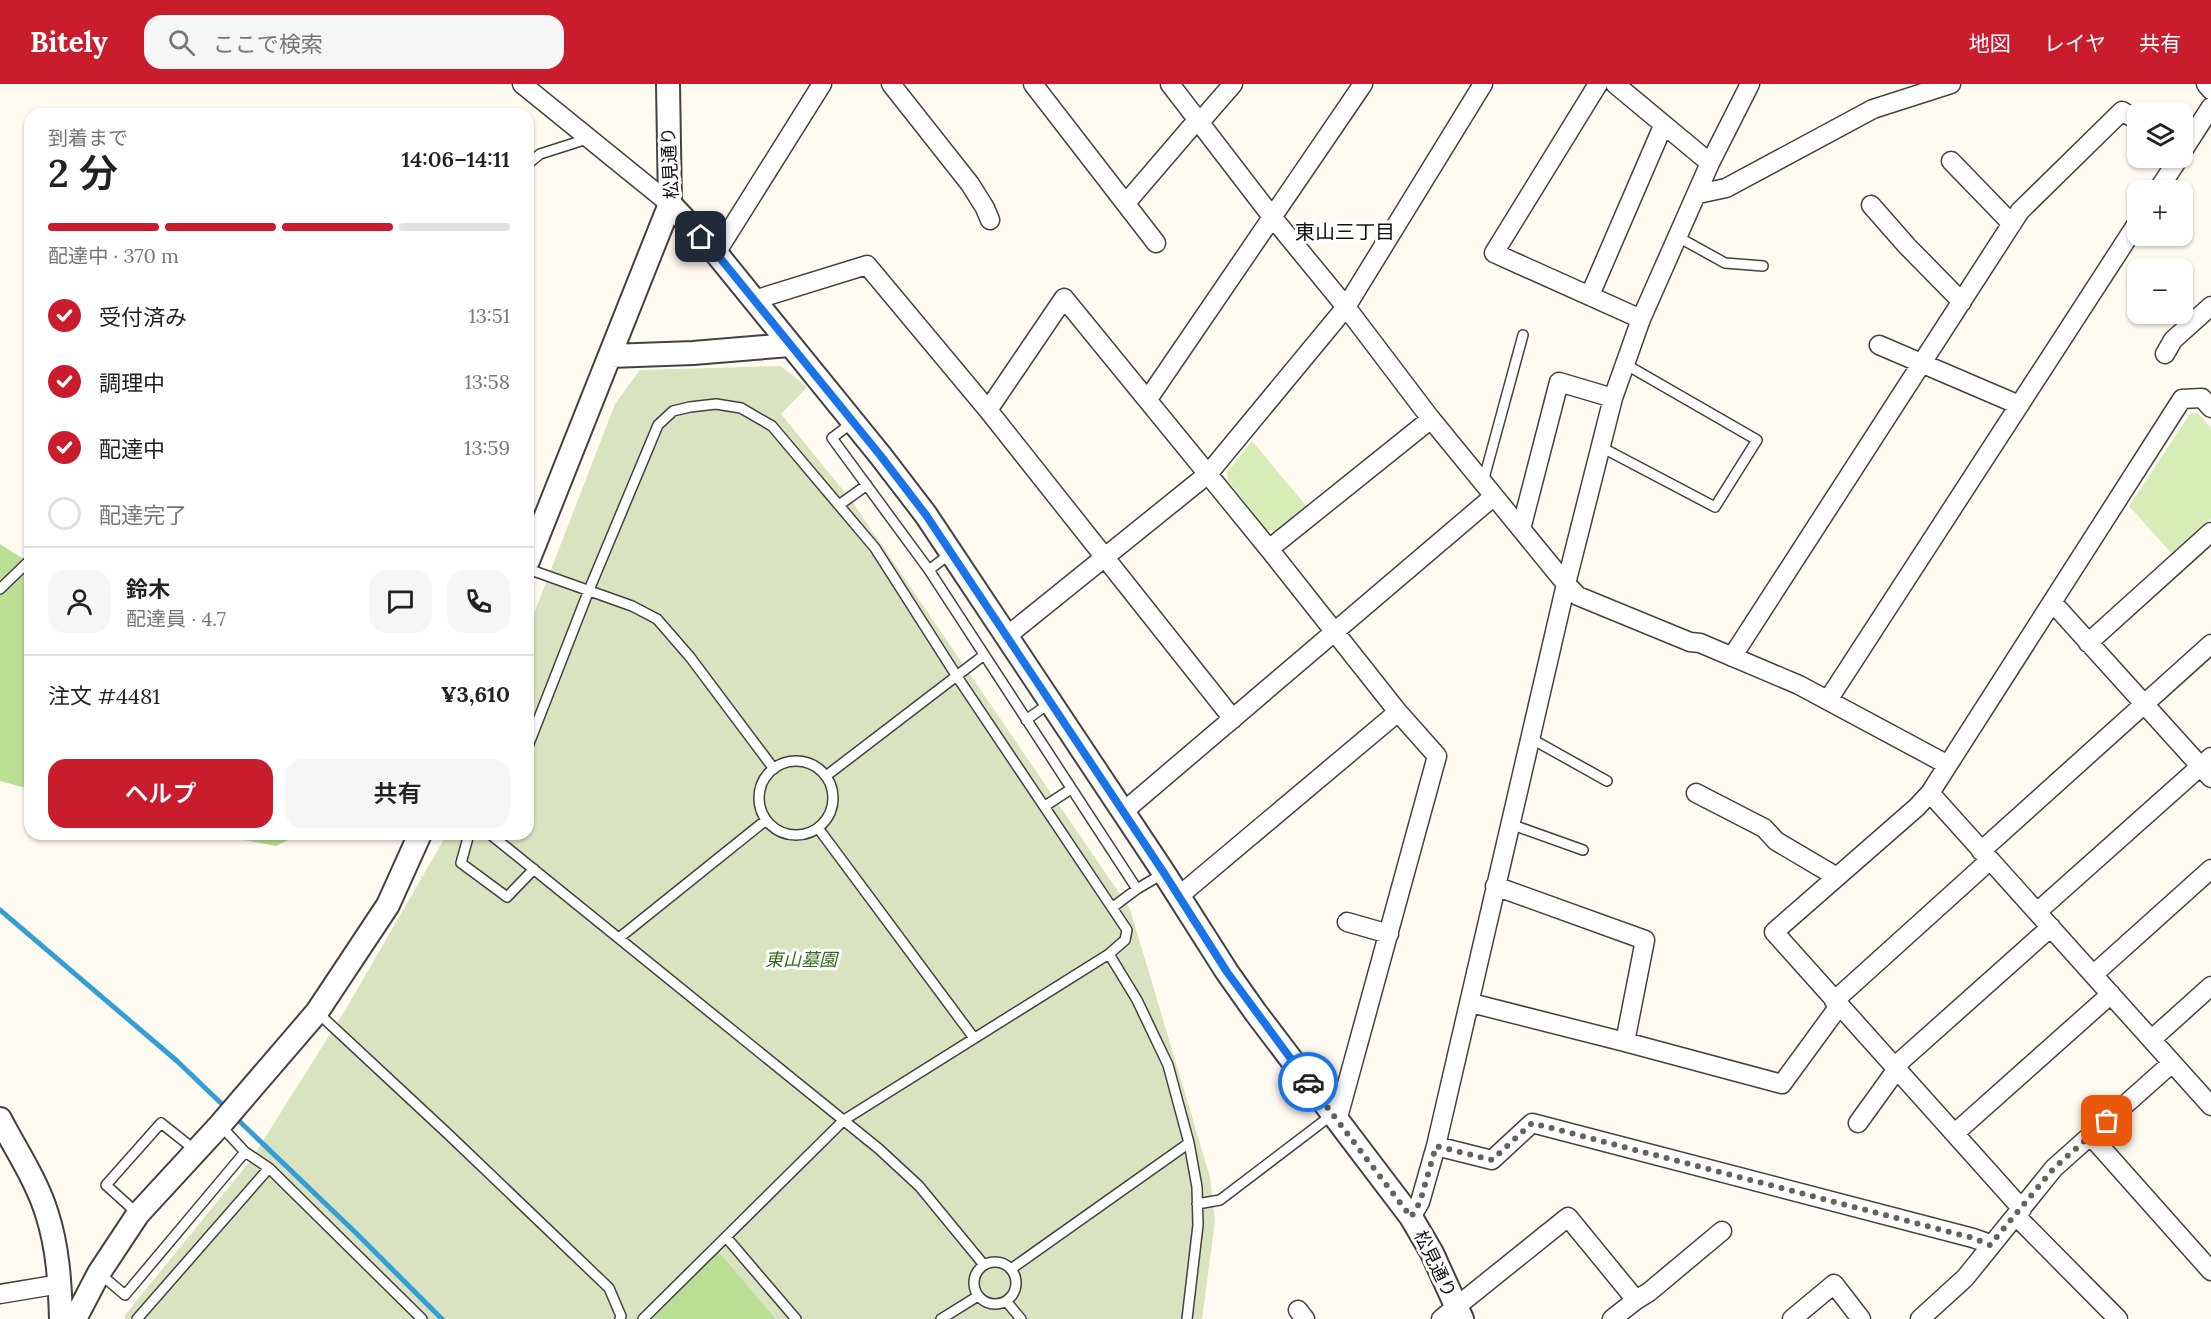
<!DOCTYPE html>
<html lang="ja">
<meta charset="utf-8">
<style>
:root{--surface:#fff;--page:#f6f6f6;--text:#222;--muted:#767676;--line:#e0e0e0;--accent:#c91d2e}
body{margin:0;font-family:Lora,"Noto Sans JP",serif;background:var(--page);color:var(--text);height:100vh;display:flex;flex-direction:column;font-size:22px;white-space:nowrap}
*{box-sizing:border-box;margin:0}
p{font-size:20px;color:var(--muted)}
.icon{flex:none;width:33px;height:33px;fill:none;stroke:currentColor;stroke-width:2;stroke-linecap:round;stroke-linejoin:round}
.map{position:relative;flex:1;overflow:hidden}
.panel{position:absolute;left:24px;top:24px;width:510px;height:732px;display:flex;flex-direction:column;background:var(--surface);border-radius:18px;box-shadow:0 2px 4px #0004}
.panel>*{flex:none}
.buttons{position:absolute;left:2127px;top:18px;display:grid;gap:12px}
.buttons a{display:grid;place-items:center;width:66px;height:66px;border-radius:12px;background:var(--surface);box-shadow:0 2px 4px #0004;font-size:30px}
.pin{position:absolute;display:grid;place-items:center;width:51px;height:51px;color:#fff;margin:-26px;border-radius:12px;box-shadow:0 3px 9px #0006}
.courier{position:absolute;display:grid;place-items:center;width:60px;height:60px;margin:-30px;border:4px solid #1a73e8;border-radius:50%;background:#fff;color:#222;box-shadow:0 2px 8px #0007}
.headline em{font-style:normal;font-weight:600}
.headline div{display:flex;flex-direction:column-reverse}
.headline{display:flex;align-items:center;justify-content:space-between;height:102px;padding:0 24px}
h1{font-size:39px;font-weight:600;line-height:45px}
.bar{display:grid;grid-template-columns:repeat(4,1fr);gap:9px 6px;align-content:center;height:72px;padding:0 24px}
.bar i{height:8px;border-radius:4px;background:var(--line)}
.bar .current{background:var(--accent)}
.bar p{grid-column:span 4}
.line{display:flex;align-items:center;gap:15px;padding:0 24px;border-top:2px solid var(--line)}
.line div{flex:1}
.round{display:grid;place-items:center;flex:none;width:63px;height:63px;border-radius:18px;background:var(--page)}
ol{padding:0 24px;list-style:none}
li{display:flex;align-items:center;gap:18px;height:66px}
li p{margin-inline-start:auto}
li .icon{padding:6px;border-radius:50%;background:var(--accent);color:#fff;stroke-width:4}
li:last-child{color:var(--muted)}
li i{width:33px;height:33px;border:3px solid var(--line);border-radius:50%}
.cta{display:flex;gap:12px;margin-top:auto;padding:12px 24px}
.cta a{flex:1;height:69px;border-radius:18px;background:var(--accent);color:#fff;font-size:24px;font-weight:600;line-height:69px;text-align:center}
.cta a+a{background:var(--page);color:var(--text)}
header{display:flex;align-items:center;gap:36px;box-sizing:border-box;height:84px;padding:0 30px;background:var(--accent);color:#fff}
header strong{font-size:28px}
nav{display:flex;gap:33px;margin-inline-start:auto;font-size:21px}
.search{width:420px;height:54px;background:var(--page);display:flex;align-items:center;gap:15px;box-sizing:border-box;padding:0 21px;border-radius:18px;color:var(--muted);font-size:22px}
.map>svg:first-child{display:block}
</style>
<header>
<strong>Bitely</strong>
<div class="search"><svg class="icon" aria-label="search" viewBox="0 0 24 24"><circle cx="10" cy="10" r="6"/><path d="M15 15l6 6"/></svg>ここで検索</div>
<nav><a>地図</a><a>レイヤ</a><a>共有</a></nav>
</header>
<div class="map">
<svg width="2211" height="1235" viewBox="0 0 2211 1235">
<rect width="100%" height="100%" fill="#fffbf1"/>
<!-- green -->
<path fill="#d6edb7" d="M2198 329 2211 344V435L2172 470 2129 422 2190 330Z
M1252 357 1307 423 1276 447 1267 446 1228 397 1227 388Z"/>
<!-- forest -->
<path fill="#badf95" d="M0 460 30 479V705L0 697Z
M213 750H300L276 762Z
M718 1166 776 1235H652Z"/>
<!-- cemetery -->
<path fill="#dae3bf" d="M781 282 807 303 781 330 851 416 1130 825 1210 1093 1215 1137 1202 1235H776L718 1167 652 1235H125V1231L251 1076 347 923 447 750H528V545L615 320 640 286Z"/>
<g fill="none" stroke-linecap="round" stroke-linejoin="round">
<!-- stream -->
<path stroke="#349ed6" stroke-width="5" d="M0 826 177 977 226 1024
M235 1033 356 1149 442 1235"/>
<defs>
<path id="service" d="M528 80 540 70 587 55
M1678 153 1725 179 1763 182
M853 338 832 354 929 486 1137 805 1164 789
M1601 363 1715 423 1757 356 1625 280
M1483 398 1523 251
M839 421 867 401
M528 485 632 522 657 535 690 573 774 685
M929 486 951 469
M0 505 30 476
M1026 636 1051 618
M1530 654 1607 697
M528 662 589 506 658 341 673 327 690 323 716 320 741 324 772 342 875 464 956 591 1127 846 1125 856 1109 870 844 1036 643 1235
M759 714a37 37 0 1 1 74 0a37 37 0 1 1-74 0Z
M826 692 984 571
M1045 722 1071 705
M1510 740 1583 766
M818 744 974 954
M469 750 461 779 507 813 534 785
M490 750 879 1065 919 1102 984 1181
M1113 823 1137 805
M619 854 766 736
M1109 870 1137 916 1168 981 1189 1059 1197 1103 1198 1141 1187 1235
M317 928 448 1050 609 1204 621 1232 620 1235
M269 1084 422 1235
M1197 1120 1220 1116 1333 1030
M138 1130 106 1101 161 1039 195 1066
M726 1153 796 1235
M974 1199a21 21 0 1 1 42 0a21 21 0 1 1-42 0Z
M1011 1185 1189 1059
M99 1189 125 1211 245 1068 221 1042
M1006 1217 1021 1235
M137 1235 269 1084 245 1068
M941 1235 978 1212"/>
<path id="minor" d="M522 0 670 120
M891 0 970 100 985 124 990 136
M1033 0 1156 159
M1170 0 1273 134 1346 223 1431 335 1566 500 1578 512 1690 558 1700 559 1799 601 1948 681
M1598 0 1494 169 1641 235
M1615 0 1710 79
M2206 0 2211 6
M1200 38 1233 0
M2182 68 2211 23
M1951 77 2012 140
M2158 106 2179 74
M1698 110 1726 104 1873 25 1951 0
M1126 119 1198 35
M1871 121 1907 162 1962 218
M716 169 822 0
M1590 211 1663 42
M754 216 867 181 988 326 1233 635
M1879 261 2019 321
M2165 270 2173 256 2211 222
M1148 315 1363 0
M988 326 1064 214 1269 465 1398 628 1437 672 1337 1037
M1521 445 1559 298 1613 314
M1269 465 1431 335
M2053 519 2211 694
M1007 552 1208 390 1346 223 1483 0
M2088 559 2211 448
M1732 573 2020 127 2122 27 2138 37
M1828 616 2138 138
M1696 709 1764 744 1776 757 1837 793
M1930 709 2211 1022
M1123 728 1494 412
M1981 767 2211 560
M1495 802 1645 856 1625 958 1782 1000 1839 922
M1179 812 1398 628
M2037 828 2211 673
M1347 838 1389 850
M2094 890 2211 785
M1834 917 1989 777
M1471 919 1625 958
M2152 955 2211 902
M1894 983 2051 843
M1858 1039 1897 985
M1955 1049 2111 910
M2090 1051 2211 1187
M1436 1062 1492 1076 1532 1039 1973 1154 1990 1160
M2022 1125 1774 848 1917 723 1930 709 2182 315 2202 314 2211 324
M2016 1132 2118 1235
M1411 1133 1420 1118 1436 1062 1566 500 1613 314 1641 235 1710 79 1750 0
M0 1210 60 1200
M1636 1216 1649 1208 1722 1147
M1298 1226 1305 1235
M1441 1235 1568 1133 1636 1216 1612 1235
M1792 1235 1834 1200 1861 1235
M1920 1235 1965 1194 2054 1084 2172 979"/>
<path id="tertiary" d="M668 0 670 120 716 169 880 371 926 431 1164 789 1227 888 1256 929 1411 1133 1432 1169 1462 1235
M610 272 693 269 790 261
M528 477 670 120
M0 1035C16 1066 37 1097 47 1130 58 1164 60 1200 61 1235
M72 1235 76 1233 99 1189 138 1130 220 1041 317 928 388 821 420 750"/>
</defs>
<!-- service casing -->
<use href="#service" stroke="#424242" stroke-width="12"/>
<!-- minor casing -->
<use href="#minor" stroke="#424242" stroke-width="21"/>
<!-- tertiary casing -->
<use href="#tertiary" stroke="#424242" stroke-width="26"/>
<!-- service -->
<use href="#service" stroke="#fff" stroke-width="9"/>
<!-- minor -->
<use href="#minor" stroke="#fff" stroke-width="18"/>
<!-- tertiary -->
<use href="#tertiary" stroke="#fff" stroke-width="22"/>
</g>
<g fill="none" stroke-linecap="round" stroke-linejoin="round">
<!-- done -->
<path stroke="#63625e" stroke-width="6" stroke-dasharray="0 10.8" d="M1308 998 1411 1133 1420 1118 1436 1062 1492 1076 1532 1039 1973 1154 1990 1161 2054 1084 2107 1037"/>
<!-- route -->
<path stroke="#1a73e8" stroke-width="8" d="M701 153 716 169 880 371 926 431 1164 789 1227 888 1308 998"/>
</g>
<g text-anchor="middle" stroke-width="6" stroke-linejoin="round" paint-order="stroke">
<!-- street labels -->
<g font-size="18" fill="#0f0f0f" stroke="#fff">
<text transform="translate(670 79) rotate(-93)" y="6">松見通り</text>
<text transform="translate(1435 1180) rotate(64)" y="6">松見通り</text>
</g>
<!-- park labels -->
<g font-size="18" font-style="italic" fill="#2f6c1a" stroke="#fff">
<text x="801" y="882">東山墓園</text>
</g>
<!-- neighbourhood labels -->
<g font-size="20" fill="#0f0f0f" stroke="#fff">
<text x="1345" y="155">東山三丁目</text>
</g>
</g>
</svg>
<div class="buttons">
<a><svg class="icon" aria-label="layers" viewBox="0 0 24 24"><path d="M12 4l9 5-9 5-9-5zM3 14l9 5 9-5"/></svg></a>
<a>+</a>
<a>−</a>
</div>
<div class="pin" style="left:2107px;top:1037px;background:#ea580c"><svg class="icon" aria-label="bag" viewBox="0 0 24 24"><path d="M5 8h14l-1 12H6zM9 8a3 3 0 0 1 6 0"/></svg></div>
<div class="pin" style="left:701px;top:153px;background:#1f2937"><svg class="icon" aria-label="home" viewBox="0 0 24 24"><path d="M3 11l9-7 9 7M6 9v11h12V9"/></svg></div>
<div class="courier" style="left:1308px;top:998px"><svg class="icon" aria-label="car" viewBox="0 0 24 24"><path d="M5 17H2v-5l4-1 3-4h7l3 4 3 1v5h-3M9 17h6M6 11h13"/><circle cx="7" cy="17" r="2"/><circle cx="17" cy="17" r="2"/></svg></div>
<section class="panel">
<div class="headline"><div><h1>2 分</h1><p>到着まで</p></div><em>14:06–14:11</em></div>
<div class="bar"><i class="current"></i><i class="current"></i><i class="current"></i><i></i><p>配達中 · 370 m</p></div>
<ol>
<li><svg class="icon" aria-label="check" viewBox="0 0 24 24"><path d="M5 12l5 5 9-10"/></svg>受付済み<p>13:51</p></li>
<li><svg class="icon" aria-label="check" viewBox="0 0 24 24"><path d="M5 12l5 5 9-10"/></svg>調理中<p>13:58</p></li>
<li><svg class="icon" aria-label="check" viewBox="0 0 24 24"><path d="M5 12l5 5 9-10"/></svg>配達中<p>13:59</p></li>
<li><i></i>配達完了</li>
</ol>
<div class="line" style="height:108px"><a class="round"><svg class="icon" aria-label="person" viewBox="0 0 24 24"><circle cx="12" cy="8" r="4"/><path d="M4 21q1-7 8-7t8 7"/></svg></a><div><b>鈴木</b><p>配達員 · 4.7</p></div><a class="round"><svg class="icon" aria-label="chat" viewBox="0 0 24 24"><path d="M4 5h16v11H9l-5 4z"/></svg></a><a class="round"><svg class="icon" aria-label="phone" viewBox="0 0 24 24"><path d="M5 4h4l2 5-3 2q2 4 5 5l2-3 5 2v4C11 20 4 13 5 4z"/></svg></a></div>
<div class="line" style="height:78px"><div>注文 #4481</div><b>¥3,610</b></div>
<div class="cta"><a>ヘルプ</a><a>共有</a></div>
</section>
</div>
